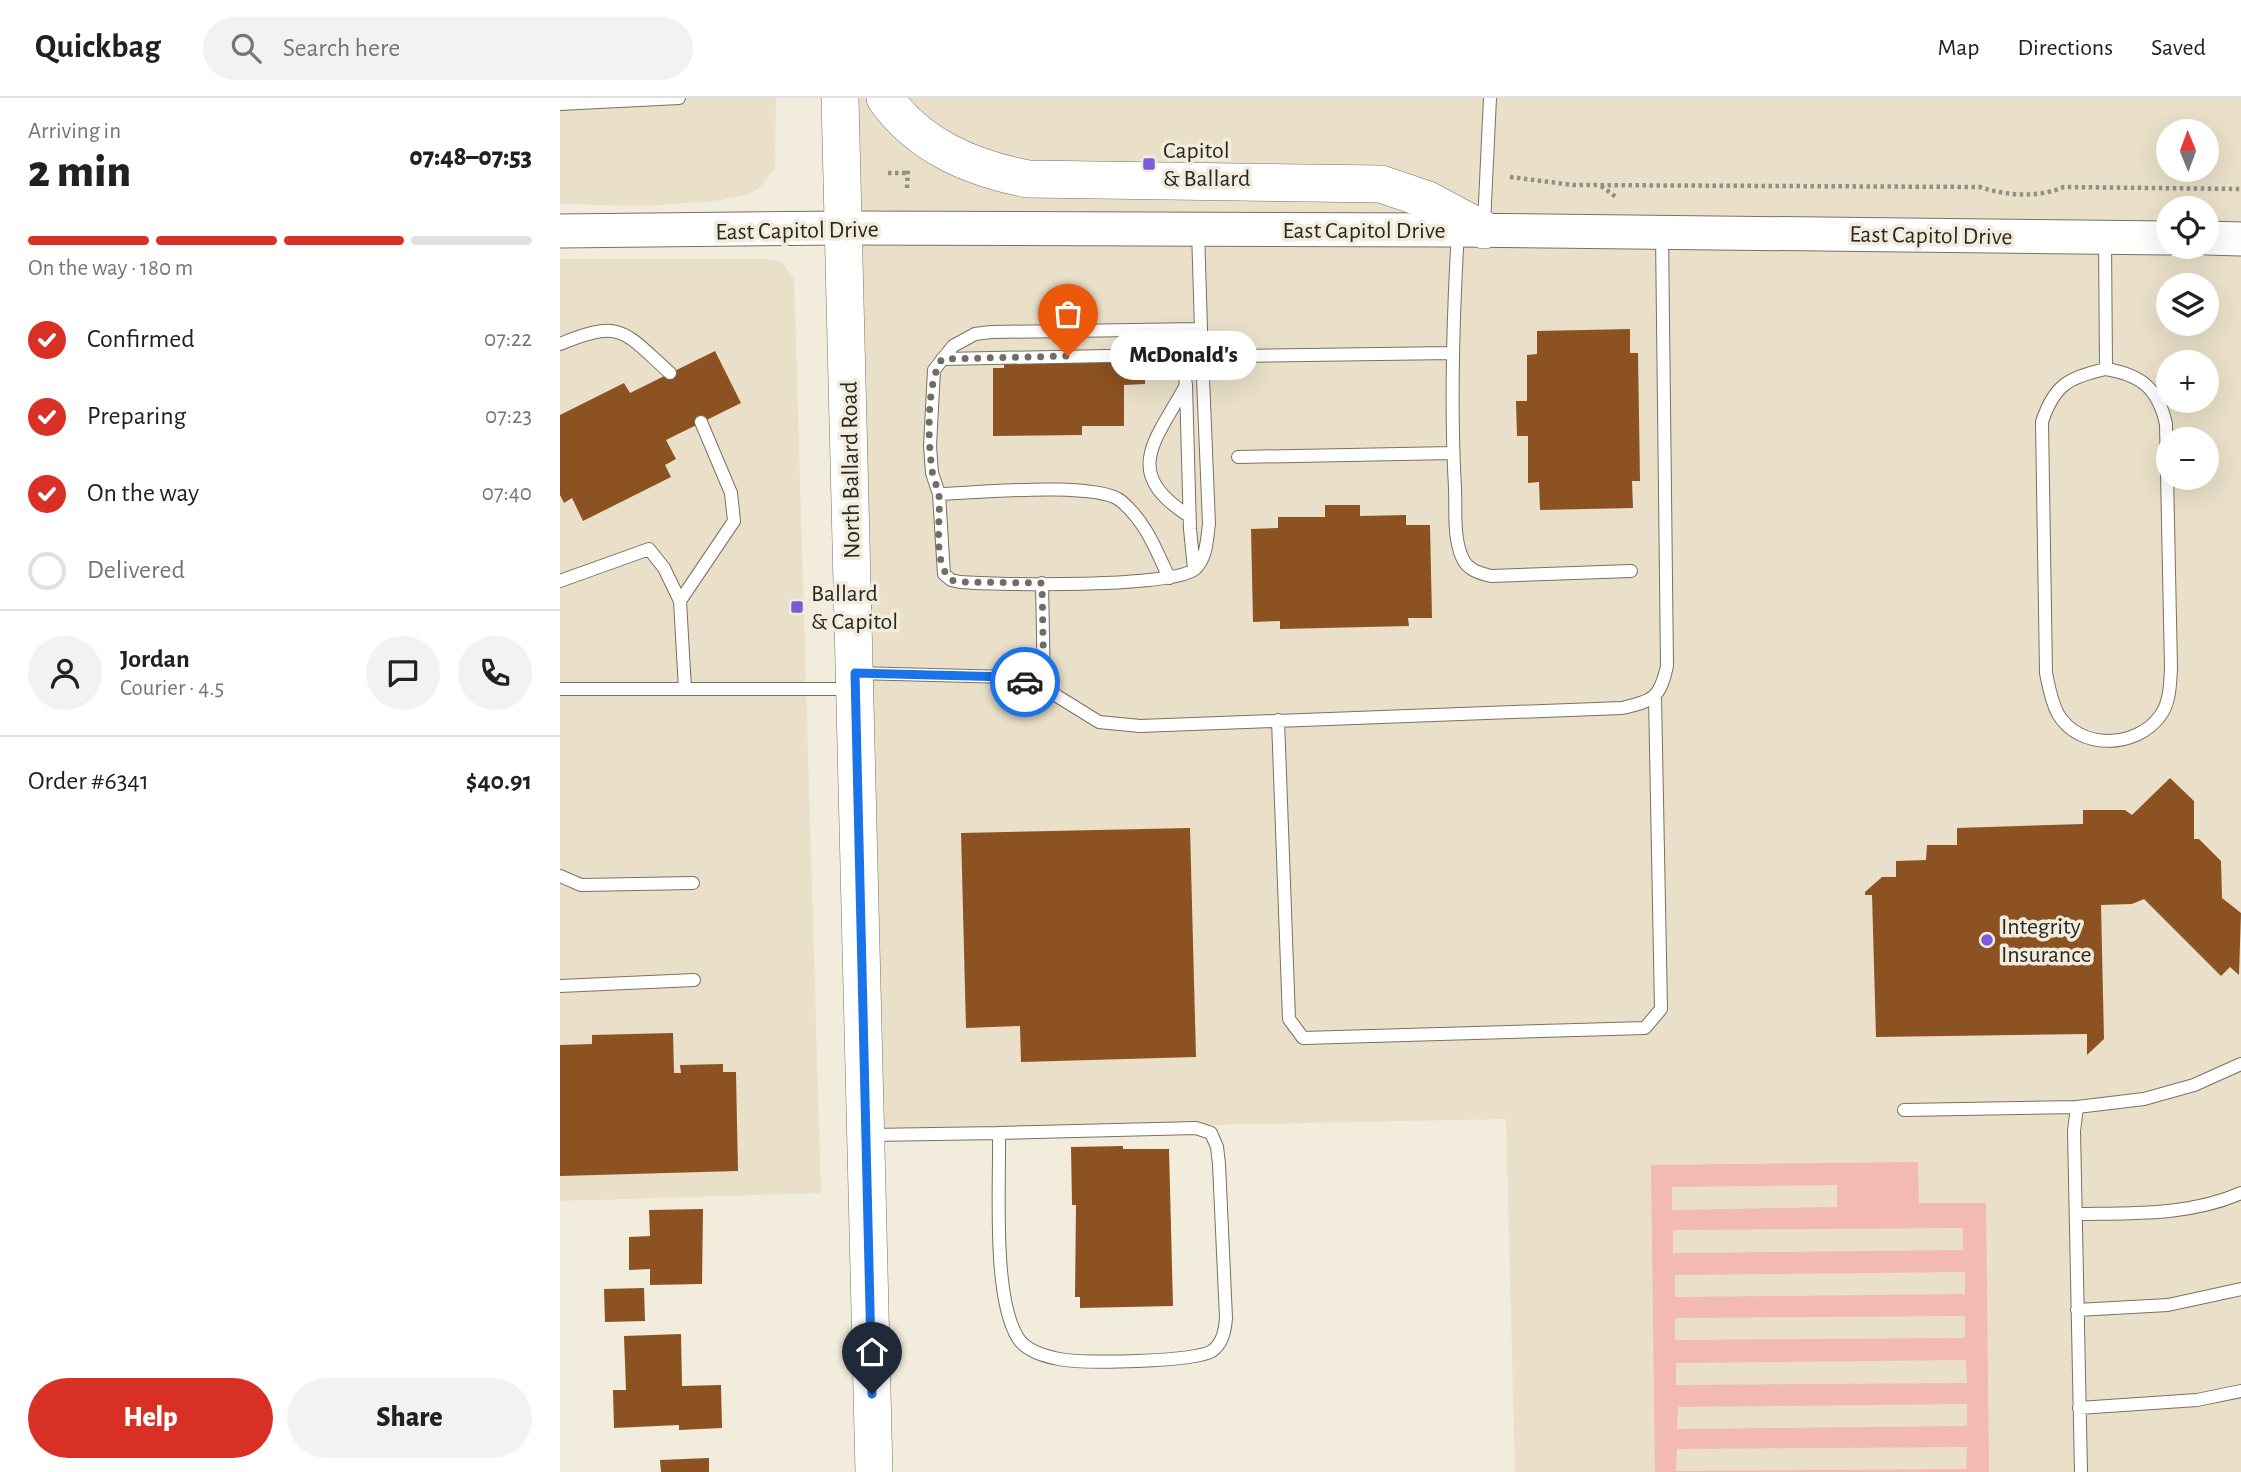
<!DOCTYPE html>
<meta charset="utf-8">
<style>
:root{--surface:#fff;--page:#f2f2f2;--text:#202124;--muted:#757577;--line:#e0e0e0;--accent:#d93025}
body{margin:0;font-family:"Alegreya Sans",sans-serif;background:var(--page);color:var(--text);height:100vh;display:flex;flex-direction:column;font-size:26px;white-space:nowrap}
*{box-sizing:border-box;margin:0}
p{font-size:23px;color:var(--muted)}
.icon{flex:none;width:38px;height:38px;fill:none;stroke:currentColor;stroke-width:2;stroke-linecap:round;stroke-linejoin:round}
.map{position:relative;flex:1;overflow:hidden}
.panel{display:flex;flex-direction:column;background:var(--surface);width:560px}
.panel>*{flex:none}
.needle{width:46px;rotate:359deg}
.buttons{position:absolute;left:1596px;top:21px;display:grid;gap:14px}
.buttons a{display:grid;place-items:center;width:63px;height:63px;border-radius:50%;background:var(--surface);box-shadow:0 7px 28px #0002;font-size:35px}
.pin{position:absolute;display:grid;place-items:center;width:60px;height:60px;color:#fff;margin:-72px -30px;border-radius:50% 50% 50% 0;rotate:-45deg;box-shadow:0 0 7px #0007}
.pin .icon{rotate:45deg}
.courier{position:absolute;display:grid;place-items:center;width:70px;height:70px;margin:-35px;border:5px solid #1a73e8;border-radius:50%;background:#fff;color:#222;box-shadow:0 2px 9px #0007}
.bubble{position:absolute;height:49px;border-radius:24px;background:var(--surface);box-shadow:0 7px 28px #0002;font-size:23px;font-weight:800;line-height:49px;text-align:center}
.summary em{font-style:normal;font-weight:800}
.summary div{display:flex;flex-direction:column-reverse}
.summary{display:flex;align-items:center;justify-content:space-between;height:119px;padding:0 28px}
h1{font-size:46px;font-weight:800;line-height:52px}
.bar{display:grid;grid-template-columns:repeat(4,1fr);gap:10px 7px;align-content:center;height:84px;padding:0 28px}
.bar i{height:9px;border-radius:5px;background:var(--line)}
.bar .on{background:var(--accent)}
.bar p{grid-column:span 4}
.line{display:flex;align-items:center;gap:18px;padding:0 28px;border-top:2px solid var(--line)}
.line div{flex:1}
.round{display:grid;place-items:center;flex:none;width:74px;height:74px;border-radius:37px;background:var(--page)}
ol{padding:0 28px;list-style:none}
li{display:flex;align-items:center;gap:21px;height:77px}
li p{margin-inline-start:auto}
li .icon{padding:7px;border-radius:50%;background:var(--accent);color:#fff;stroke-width:4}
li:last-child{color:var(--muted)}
li i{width:38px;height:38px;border:4px solid var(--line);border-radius:50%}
.action{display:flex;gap:14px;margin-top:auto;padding:14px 28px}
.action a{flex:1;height:80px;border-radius:42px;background:var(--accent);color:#fff;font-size:28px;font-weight:800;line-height:80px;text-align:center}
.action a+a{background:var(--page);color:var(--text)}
header{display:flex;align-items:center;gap:42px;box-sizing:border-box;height:98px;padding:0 35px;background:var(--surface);border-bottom:2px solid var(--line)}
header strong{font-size:33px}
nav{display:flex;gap:38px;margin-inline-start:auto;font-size:24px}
.search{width:490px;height:63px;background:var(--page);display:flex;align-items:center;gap:18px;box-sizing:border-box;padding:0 24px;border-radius:38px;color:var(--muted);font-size:26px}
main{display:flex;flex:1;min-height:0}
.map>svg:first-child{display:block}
</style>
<header>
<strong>Quickbag</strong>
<div class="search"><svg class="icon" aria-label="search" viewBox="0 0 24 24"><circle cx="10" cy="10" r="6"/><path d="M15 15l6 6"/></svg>Search here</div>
<nav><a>Map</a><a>Directions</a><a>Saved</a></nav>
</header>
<main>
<section class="panel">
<div class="summary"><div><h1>2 min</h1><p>Arriving in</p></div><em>07:48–07:53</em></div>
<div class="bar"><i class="on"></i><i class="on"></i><i class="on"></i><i></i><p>On the way · 180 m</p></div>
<ol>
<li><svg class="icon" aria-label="check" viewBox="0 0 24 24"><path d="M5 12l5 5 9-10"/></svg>Confirmed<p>07:22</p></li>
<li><svg class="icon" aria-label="check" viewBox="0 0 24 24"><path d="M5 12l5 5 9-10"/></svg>Preparing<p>07:23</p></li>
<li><svg class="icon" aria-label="check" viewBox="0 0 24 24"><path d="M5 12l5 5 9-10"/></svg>On the way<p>07:40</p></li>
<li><i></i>Delivered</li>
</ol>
<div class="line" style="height:126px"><a class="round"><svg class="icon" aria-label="person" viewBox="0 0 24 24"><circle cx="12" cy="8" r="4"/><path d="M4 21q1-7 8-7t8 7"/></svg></a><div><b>Jordan</b><p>Courier · 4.5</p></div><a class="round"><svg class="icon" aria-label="chat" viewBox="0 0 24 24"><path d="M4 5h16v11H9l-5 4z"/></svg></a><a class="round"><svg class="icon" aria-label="phone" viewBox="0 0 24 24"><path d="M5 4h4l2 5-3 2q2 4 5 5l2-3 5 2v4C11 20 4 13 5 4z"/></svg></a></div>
<div class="line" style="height:91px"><div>Order #6341</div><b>$40.91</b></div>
<div class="action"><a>Help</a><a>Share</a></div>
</section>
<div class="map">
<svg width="1681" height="1374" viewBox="0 0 1681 1374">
<rect width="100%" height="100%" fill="#f2ecdc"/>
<!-- built -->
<path fill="#eae0c9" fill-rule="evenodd" d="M0 0H216L215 71 198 91 186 97 155 103 86 108 0 106Z
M280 0H1681V1374H955L946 1021 306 1034ZM1608 33H1647V72H1608ZM1608 110H1647V149H1608ZM1608 187H1647V226H1608ZM1608 264H1647V303H1608ZM1608 341H1647V380H1608Z
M0 161H202L222 163 234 181 261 1095 0 1103Z"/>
<!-- green -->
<path fill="#f3b9b3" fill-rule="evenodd" d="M1358 1064 1359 1105H1426L1429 1374H1095L1091 1067ZM1277 1087V1109L1112 1112V1089ZM1403 1130V1152L1113 1155V1132ZM1405 1174V1196L1115 1199V1177ZM1405 1218V1240L1115 1242V1220ZM1406 1262 1407 1285 1116 1287V1265ZM1407 1306V1328L1117 1331 1118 1309ZM1407 1349 1406 1371 1116 1373 1117 1351Z"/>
<!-- building -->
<path fill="#8c5222" d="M1070 231V255H1078L1080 383H1072L1073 410 980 412 979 384 968 385V338H957L956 303H967V257L977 256V233Z
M155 253 181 305 106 342 116 361 105 367 111 379 23 423 12 400 4 405 0 397V317L64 285 70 295Z
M444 265H585V286L564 287V328H522V337L433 338V270H444Z
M765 407H800V418L846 417V427H870L872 520H848L849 528 720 531V523L693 524 691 431 718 430V419H765Z
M1610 680 1634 703V741H1639L1661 763 1662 800 1681 815 1679 877 1670 869 1661 878 1584 801 1572 806 1541 807 1544 941 1527 957V936L1316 939 1312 797H1305V794L1322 779H1336V763L1366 762 1367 747H1397V730L1523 726V712H1565L1572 717Z
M630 730 636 959 461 964 460 928 406 930 401 735Z
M113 935 114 975H121L120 967 163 966V974H176L178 1073 0 1078V947L32 946V937Z
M563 1048V1051H609L613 1208 520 1210V1199H515L516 1107H512L511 1049Z
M143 1111 142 1186 90 1187V1171L69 1172V1139L90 1138 89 1112Z
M84 1190 85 1223 45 1224 44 1191Z
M121 1236 122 1288 161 1287 162 1330 119 1332V1327L54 1330 53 1292H66L64 1238Z
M149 1360V1374H101L100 1362Z"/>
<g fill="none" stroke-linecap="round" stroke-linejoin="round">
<defs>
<path id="service" d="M39 4 119 0
M0 6 39 4 38 0
M924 126 930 0
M638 132 641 231
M898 133C893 219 890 304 895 390 896 411 893 439 902 459 907 472 919 475 931 478L1071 473
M1545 142 1546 271
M641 231 649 426C647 440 647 460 635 471 613 490 437 487 400 484L391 482 384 476 379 396 372 375 370 348 374 272 393 248 415 236 431 234Z
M0 246C62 220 64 234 110 275
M679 258 892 255
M382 261 601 257C618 261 624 269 626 287L630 431 634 471
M1546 271C1581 277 1598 290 1606 326L1611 571C1610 587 1610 605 1600 618 1576 651 1519 652 1498 616 1491 603 1489 589 1486 575L1482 324C1494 287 1509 279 1546 271Z
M626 287C595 344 561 374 629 418
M678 359 893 355
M379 396C414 395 537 383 561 403 585 423 596 451 609 480
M0 483 89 451 104 470 120 503 125 591
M482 485 484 590
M120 503 174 423 171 395 141 324
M296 575 449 579 484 590 539 624 580 628 1062 610C1094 603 1100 599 1107 568L1102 135
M0 591H291
M718 622 729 921 743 940 1085 930 1101 911 1095 598
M0 778 21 787 133 785
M0 888 134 882
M1344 1012 1517 1009
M310 1037 439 1035C440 1086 432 1199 458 1240 466 1253 484 1258 499 1261 523 1266 633 1264 652 1253 663 1245 665 1232 666 1220L659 1066 657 1049 651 1035 636 1030 439 1035
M1516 1116C1570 1115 1630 1118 1681 1095
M1517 1212 1608 1207 1681 1191
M1519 1310 1637 1302 1681 1293
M1521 1374 1514 1033 1517 1009 1584 1001 1634 987 1681 966"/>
<path id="tertiary" d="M0 133 284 130 898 132 1608 140
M1647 140 1681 141"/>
<path id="secondary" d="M280 0 314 1374
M325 0C359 48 411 70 468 81L821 86 868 102 924 132"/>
</defs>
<!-- service casing -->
<use href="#service" stroke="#777264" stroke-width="14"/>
<!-- tertiary casing -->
<use href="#tertiary" stroke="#777264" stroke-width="35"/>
<!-- secondary casing -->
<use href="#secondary" stroke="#777264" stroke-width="38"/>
<!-- path -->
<path stroke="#938f84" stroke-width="4.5" stroke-dasharray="3.5 3.5" stroke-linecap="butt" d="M328 75H348
M950 79 1013 87 1420 89C1448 98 1477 100 1504 89L1681 91
M1041 88 1056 99
M347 90 348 70"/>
<!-- service -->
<use href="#service" stroke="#fff" stroke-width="12"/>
<!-- tertiary -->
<use href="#tertiary" stroke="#fff" stroke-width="33"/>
<!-- secondary -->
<use href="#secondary" stroke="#fff" stroke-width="37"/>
</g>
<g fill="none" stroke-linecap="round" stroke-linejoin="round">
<!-- done -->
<path stroke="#706d63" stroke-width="7" stroke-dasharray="0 12.6" d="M465 584 484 590 482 485 400 484 391 482C372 463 381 423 379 398 378 389 373 381 372 372 368 344 366 284 382 261L508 258"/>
<!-- route -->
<path stroke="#1a73e8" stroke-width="9" d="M312 1296 295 575 449 579 465 584"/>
</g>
<!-- markers -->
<g fill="#7b5cd6" stroke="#f2ecdc" stroke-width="2.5">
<rect x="582" y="59" width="14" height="14" rx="3.5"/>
<rect x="230" y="502" width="14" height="14" rx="3.5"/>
<circle cx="1427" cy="842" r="7"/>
</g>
<g text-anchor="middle" stroke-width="7" stroke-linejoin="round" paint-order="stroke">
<!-- poi labels -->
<g font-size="24" fill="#2a2822" stroke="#f2ecdc" text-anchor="start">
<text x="603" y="60">Capitol<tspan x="603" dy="28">&amp; Ballard</tspan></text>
<text x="251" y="503">Ballard<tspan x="251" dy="28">&amp; Capitol</tspan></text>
<text x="1441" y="836">Integrity<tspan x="1441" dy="28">Insurance</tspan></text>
</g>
<!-- street labels -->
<g font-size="24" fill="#2a2822" stroke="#f2ecdc">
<text transform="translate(237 132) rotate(-1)" y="8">East Capitol Drive</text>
<text x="804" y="140">East Capitol Drive</text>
<text transform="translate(1371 137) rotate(1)" y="8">East Capitol Drive</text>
<text transform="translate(290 372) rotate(-91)" y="8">North Ballard Road</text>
</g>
</g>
</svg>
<div class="buttons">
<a><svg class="needle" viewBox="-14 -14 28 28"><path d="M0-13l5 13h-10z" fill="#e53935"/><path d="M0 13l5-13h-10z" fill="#757577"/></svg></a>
<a><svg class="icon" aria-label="locate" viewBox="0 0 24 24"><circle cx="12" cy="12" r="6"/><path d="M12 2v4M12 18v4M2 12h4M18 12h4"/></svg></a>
<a><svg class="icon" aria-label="layers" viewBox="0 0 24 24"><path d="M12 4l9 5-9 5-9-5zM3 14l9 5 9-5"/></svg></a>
<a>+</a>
<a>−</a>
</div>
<div class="pin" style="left:508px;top:258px;background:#ea580c"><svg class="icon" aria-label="bag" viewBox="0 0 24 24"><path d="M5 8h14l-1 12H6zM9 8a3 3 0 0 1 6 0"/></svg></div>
<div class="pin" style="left:312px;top:1296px;background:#1f2937"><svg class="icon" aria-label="home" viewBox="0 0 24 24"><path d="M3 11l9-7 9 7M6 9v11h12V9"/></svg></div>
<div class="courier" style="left:465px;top:584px"><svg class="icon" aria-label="car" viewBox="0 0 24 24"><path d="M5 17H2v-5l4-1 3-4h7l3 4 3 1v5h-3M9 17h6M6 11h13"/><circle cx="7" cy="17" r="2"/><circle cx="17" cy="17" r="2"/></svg></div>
<div class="bubble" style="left:550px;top:233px;width:147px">McDonald's</div>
</div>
</main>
